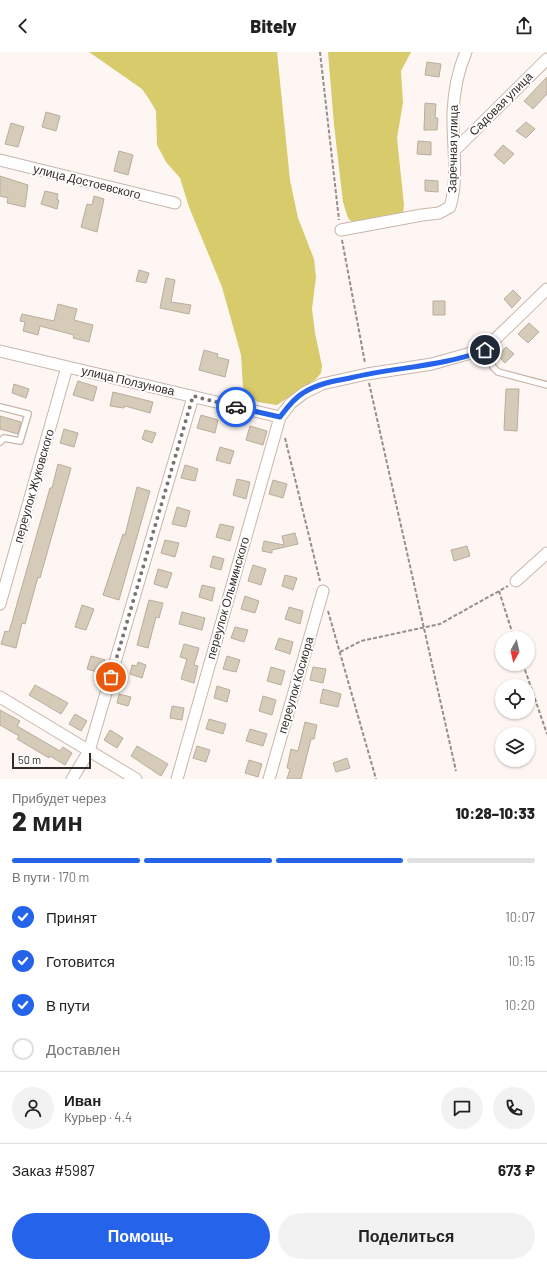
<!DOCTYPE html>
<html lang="ru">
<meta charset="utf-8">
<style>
:root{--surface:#fff;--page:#f2f2f2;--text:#222;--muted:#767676;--line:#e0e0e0;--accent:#2563eb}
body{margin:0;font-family:Barlow,sans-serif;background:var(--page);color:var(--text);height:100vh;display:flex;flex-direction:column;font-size:15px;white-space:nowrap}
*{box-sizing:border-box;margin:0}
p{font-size:13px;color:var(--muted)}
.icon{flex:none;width:22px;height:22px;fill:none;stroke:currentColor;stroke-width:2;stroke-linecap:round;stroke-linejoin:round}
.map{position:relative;height:727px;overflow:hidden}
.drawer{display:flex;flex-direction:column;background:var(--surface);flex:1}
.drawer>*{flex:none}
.needle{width:26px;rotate:188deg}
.tools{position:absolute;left:495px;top:579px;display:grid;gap:8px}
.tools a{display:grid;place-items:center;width:40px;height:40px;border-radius:50%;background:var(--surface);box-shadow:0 1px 3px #0004;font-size:20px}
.scale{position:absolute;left:12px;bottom:10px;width:79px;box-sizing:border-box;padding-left:4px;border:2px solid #322b26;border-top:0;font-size:11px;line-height:14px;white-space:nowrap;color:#322b26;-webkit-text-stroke:3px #fff;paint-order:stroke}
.pin{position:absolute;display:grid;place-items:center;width:34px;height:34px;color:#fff;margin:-17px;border:2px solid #fff;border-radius:50%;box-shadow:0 1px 4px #0007}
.courier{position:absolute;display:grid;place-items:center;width:40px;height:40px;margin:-20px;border:3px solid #2563eb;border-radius:50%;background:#fff;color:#222;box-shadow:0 1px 5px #0007}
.headline em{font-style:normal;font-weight:800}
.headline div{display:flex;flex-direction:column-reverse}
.headline{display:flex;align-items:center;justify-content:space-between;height:68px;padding:0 12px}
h1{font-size:26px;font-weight:800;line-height:30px}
.bar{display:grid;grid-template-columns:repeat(4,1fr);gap:6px 4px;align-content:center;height:48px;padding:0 12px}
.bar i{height:5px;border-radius:3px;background:var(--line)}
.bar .selected{background:var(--accent)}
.bar p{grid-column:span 4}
.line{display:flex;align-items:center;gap:10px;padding:0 12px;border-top:1px solid var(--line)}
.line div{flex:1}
.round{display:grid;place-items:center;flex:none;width:42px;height:42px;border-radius:21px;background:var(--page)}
ol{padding:0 12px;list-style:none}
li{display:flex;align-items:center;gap:12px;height:44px}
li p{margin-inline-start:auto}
li .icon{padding:4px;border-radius:50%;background:var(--accent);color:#fff;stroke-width:4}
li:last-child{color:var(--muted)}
li i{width:22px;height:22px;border:2px solid var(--line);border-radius:50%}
.cta{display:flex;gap:8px;margin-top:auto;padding:8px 12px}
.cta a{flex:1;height:46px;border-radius:24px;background:var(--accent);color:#fff;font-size:16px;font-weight:800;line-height:46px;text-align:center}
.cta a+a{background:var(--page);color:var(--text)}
header{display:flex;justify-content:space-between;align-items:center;height:52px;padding:0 12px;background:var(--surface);font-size:18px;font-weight:800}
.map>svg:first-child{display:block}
</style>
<header><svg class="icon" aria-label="back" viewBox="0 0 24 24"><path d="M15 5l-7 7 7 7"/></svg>Bitely<svg class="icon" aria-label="share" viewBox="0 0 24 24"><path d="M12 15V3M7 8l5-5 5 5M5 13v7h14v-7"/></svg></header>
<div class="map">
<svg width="547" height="727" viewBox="0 0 547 727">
<rect width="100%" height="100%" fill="#fef6f2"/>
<!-- forest -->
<path fill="#d7cb6c" d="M89 0H277L290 128 298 166 314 207 316 225 312 257 315 281 322 314 321 321 316 327 277 353 258 350 248 344 243 336 241 303 222 235 189 155 180 126 166 110 157 93 156 59 149 47 142 37Z
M328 0H411L401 19 403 51 397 86 404 153 403 161 398 164 356 170 351 169 348 166 343 150 334 73Z"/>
<!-- building -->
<path fill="#d6cbb9" stroke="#b9ad9c" d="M427 10 441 12 439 25 425 23Z
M547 25V42L533 57 524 49Z
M425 51 436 52 435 66H438L437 78H424Z
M46 60 60 64 56 79 42 75Z
M526 70 535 77 526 86 516 79Z
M11 71 24 75 18 95 5 92Z
M418 89 431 90V103L417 102Z
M503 93 514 102 504 112 494 103Z
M119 99 133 103 128 123 114 119Z
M0 124 28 133 25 155 7 151 8 146 0 144Z
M425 128 438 129V140L425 139Z
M45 139 58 142 57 148H59L57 157 41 152Z
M94 144 104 147 97 180 81 175 87 152 92 153Z
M139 218 149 221 146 231 136 229Z
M166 226 175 228 171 250 191 253 189 262 160 256Z
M513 238 521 246 512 256 504 247Z
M433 249H445V263H433Z
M58 252 77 257 74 268 93 273 89 290 73 286 74 283 40 274 38 283 23 279 25 270 20 269 22 262 54 269Z
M529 271 539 280 528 291 518 282Z
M506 295 514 302 505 311 498 304Z
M204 298 218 302 217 305 229 308 225 325 199 318Z
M78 329 97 335 93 349 73 343Z
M14 332 29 337 26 346 12 341Z
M506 337H519L517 379 504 378Z
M113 340 153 350 150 361 125 354 124 356 110 354Z
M201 363 218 368 215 381 197 376Z
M0 364 21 370 18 382 0 377Z
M250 374 267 379 263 393 246 388Z
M64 377 78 381 74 395 60 391Z
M145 378 156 381 152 391 142 387Z
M220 395 234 399 230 412 216 408Z
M58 412 71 416 40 526 38 525 25 572 22 571 16 596 1 592 5 579 9 580 50 436H52Z
M185 413 198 417 195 429 181 426Z
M237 427 250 430 246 447 233 443Z
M273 428 287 432 283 446 269 442Z
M137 435 150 439 119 548 103 543 123 482 125 483Z
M177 455 190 459 186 475 172 472Z
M220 472 234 475 230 489 216 485Z
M295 481 298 492 272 498V501L262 499 264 489 284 493 282 484Z
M165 488 179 491 175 505 161 501Z
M467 494 470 504 454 509 451 498Z
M213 504 224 507 221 518 210 515Z
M253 513 266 517 261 533 248 529Z
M158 517 172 521 167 536 154 532Z
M285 523 297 526 293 538 282 534Z
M202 533 215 536 212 549 199 545Z
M245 544 259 549 255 561 241 557Z
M149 548 163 551 159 566 156 565 148 596 137 593Z
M82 553 94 557 86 578 75 575Z
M289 555 303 559 300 572 285 567Z
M182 560 205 566 202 578 179 572Z
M235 575 248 578 244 590 231 586Z
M279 586 293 590 290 602 275 597Z
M184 592 199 596 194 613 198 614 194 631 181 627 187 607 180 605Z
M91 604 105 608 101 621 87 617Z
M227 604 240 608 236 620 223 617Z
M138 610 146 613 142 626 130 622 132 613 137 614Z
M271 615 285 619 281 633 267 629Z
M313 615 326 617 323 631 310 628Z
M35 633 68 651 61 662 29 643Z
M217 634 230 638 227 650 214 646Z
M323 637 341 642 338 655 320 651Z
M119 642 131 645 128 654 117 651Z
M263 644 276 648 272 663 259 659Z
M172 654 184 656 182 668 170 666Z
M0 658 20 669 17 674 36 685 60 699 63 695 72 701 65 713 50 704 49 706 17 687 19 684 0 673Z
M75 662 87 669 81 679 69 672Z
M209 667 226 672 223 682 206 677Z
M305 670 317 673 314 687H311L301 727H287L290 717 287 716 291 697 298 699Z
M250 677 267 682 263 694 246 689Z
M110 678 123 686 117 696 104 688Z
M137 694 168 712 161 724 131 704Z
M197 694 210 698 206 710 193 706Z
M347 706 350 716 336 720 333 711Z
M249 708 262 712 258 725 245 721Z"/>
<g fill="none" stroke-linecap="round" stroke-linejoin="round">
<defs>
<path id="service" d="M485 297 493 315 498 320 547 333
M0 355 28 362 20 389 4 386 0 390"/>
<path id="minor" d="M455 98 547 7
M0 108 175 151
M341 178 422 163 439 161 450 155C459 125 452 91 453 60 454 40 458 18 466 0
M0 299 280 365
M516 529 547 501
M0 552 67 315
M0 645 136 727
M72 727 89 699 193 345
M177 727 280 365 291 351 304 341 322 332 367 322 432 312 485 297 547 237
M269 727 323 539"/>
</defs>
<!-- service casing -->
<use href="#service" stroke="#c9b6ab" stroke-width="8"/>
<!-- minor casing -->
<use href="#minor" stroke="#c9b6ab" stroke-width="13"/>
<!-- path -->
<path stroke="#958e89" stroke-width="2" stroke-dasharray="4 2" stroke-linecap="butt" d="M320 0 339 168
M342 188 365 311
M369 331 456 719
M285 386 320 529
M499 539 514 586
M328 559 376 727
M340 600 361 589 440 572 508 534
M523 612 547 682"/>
<!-- service -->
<use href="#service" stroke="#fff" stroke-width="5.5"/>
<!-- minor -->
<use href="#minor" stroke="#fff" stroke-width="11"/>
</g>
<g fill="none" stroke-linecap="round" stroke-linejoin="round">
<!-- done -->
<path stroke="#79726d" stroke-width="4" stroke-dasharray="0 7.2" d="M111 625 193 344 236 355"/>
<!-- route -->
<path stroke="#2563eb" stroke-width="5" d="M236 355 280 365C287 356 293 347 303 341 317 332 333 329 350 326 394 315 442 315 485 298"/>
</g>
<g text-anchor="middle" stroke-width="4" stroke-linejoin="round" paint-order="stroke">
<!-- street labels -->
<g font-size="12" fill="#322b26" stroke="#fff">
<text transform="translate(501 52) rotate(-45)" y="4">Садовая улица</text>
<text transform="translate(453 97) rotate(-89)" y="4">Заречная улица</text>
<text transform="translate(87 130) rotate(14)" y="4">улица Достоевского</text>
<text transform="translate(128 329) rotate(13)" y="4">улица Ползунова</text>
<text transform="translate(34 434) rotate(-74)" y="4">переулок Жуковского</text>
<text transform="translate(228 546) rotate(-74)" y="4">переулок Ольминского</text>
<text transform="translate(296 633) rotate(-74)" y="4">переулок Косиора</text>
</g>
</g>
</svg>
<div class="tools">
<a><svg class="needle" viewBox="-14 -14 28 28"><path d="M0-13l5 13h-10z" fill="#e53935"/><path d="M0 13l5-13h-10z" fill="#767676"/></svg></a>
<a><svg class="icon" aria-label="locate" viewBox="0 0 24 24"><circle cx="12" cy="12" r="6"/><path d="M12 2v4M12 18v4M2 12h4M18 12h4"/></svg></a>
<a><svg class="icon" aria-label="layers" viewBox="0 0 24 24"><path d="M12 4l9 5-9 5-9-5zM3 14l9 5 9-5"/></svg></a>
</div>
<div class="scale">50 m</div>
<div class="pin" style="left:111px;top:625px;background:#ea580c"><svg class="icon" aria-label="bag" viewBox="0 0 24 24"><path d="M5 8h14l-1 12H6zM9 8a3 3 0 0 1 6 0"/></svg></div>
<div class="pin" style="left:485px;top:298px;background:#1f2937"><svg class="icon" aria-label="home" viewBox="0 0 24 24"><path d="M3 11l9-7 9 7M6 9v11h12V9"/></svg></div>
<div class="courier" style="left:236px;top:355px"><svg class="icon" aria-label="car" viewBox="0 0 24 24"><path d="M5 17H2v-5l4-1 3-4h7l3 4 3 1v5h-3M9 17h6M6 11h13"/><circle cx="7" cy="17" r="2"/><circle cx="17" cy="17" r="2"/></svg></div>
</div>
<section class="drawer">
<div class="headline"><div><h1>2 мин</h1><p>Прибудет через</p></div><em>10:28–10:33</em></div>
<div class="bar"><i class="selected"></i><i class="selected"></i><i class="selected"></i><i></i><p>В пути · 170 m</p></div>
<ol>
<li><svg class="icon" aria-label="check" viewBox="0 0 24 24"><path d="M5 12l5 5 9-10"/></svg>Принят<p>10:07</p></li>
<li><svg class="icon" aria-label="check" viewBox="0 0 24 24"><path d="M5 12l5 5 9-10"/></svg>Готовится<p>10:15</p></li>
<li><svg class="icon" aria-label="check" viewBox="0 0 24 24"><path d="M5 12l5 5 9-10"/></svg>В пути<p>10:20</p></li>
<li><i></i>Доставлен</li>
</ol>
<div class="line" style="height:72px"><a class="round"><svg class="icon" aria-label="person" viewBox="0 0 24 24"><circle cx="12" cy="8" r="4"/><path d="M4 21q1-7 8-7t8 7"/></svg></a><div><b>Иван</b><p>Курьер · 4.4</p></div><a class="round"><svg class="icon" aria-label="chat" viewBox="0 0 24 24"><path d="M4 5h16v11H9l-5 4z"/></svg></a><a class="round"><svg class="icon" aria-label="phone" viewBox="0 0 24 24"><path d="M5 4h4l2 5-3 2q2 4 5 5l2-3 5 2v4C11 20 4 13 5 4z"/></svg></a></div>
<div class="line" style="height:52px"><div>Заказ #5987</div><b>673 ₽</b></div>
<div class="cta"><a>Помощь</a><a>Поделиться</a></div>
</section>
